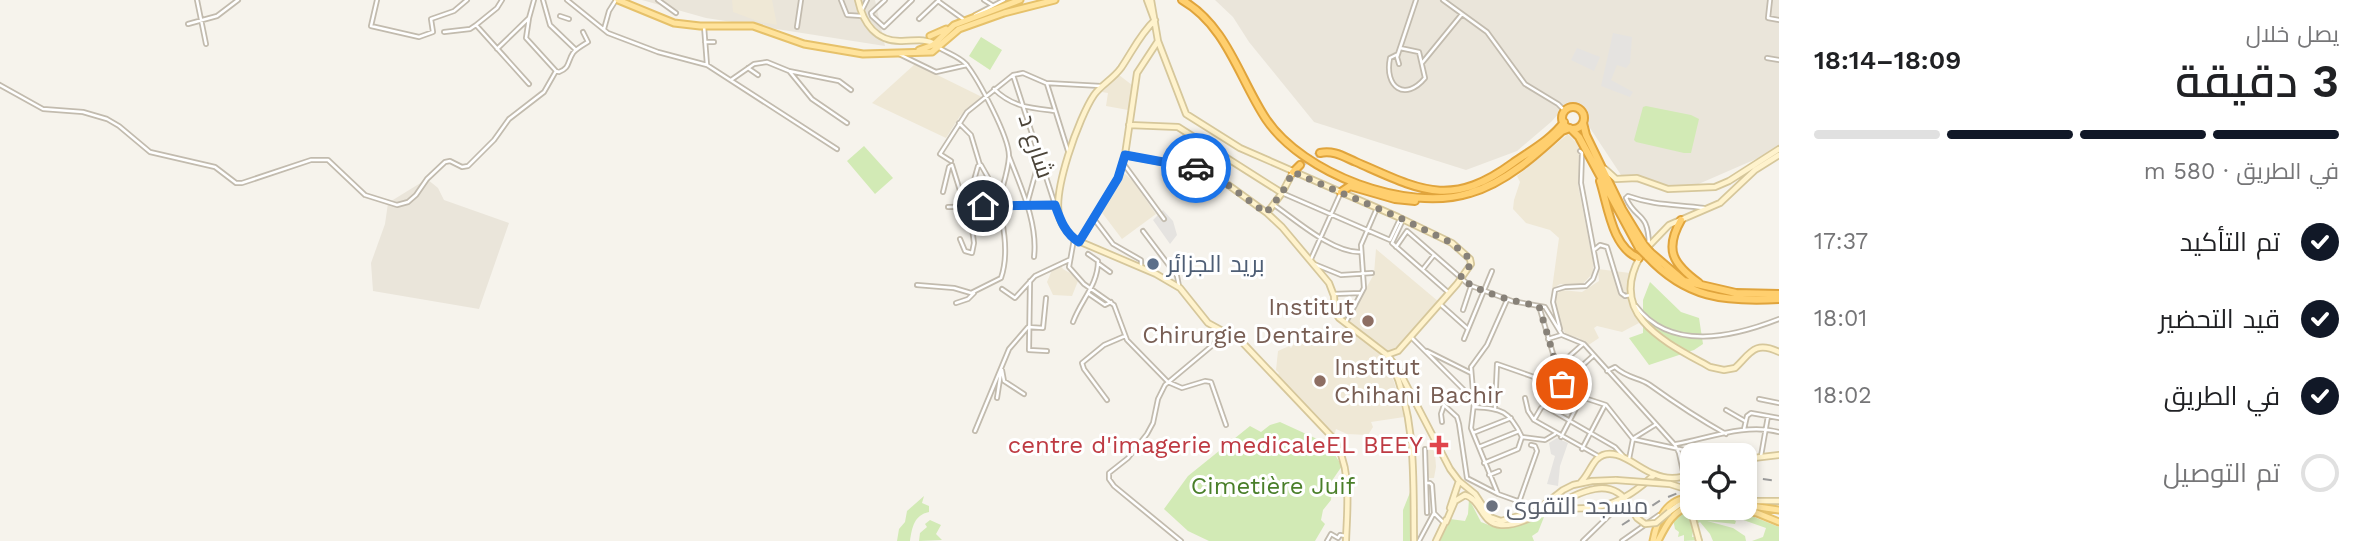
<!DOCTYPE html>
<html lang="ar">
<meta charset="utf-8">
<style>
:root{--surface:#fff;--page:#f6f6f6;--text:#202124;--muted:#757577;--line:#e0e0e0;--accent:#111827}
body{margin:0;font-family:"Work Sans",Cairo,sans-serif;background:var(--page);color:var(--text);direction:rtl;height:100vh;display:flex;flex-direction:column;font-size:26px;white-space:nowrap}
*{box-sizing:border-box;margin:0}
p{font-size:23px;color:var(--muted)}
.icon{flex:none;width:38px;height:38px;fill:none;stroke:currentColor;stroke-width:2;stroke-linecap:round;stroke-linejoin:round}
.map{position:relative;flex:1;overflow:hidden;direction:ltr}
.sheet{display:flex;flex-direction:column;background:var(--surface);width:595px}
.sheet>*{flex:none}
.fabs{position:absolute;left:1680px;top:443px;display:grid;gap:14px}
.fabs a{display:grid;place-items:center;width:77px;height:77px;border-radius:14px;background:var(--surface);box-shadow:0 4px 10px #0003;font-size:35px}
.pin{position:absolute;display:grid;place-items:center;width:60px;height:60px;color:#fff;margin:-30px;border:4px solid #fff;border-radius:50%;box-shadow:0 2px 7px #0007}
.courier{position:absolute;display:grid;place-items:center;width:70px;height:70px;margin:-35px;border:5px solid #1a73e8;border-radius:50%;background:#fff;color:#222;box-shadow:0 2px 9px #0007}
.overview em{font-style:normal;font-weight:600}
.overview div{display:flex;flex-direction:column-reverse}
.overview{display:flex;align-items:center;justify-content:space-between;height:119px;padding:0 35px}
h1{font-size:46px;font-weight:600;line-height:52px}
.bar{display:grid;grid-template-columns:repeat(4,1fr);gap:10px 7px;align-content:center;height:84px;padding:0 35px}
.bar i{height:9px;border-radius:5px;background:var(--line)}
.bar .on{background:var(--accent)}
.bar p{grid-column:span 4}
ol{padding:0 35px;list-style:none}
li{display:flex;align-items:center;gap:21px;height:77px}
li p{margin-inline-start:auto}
li .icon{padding:7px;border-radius:50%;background:var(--accent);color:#fff;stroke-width:4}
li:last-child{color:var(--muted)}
li i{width:38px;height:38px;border:4px solid var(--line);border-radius:50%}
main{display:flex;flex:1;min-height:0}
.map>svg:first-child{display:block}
</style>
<main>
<section class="sheet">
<div class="overview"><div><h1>3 دقيقة</h1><p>يصل خلال</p></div><em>18:09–18:14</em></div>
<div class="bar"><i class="on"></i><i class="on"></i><i class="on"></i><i></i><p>في الطريق · 580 m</p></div>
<ol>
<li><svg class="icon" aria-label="check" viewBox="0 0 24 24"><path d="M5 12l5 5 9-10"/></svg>تم التأكيد<p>17:37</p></li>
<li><svg class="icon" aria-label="check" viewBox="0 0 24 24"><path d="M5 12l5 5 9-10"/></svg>قيد التحضير<p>18:01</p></li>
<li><svg class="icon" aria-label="check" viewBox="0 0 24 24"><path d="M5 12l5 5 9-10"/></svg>في الطريق<p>18:02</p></li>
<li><i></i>تم التوصيل</li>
</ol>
</section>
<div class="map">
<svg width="1779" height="541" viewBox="0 0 1779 541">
<rect width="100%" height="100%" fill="#f6f3ec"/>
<!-- residential -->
<path fill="#eae5da" d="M642 0H875L885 46 706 18Z
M1215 0H1779V149L1687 189 1625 181 1588 125 1578 105 1563 109 1551 122 1517 151 1466 170 1314 122 1249 42 1233 17Z
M427 179 438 188 444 200 509 223 479 309 373 291 371 263 385 224 388 203Z"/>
<!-- education -->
<path fill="#efe8d6" d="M732 0H772L777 25 760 22 733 12Z
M915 64 982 97 960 116 946 138 872 103Z
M1119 75 1132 85 1128 110 1106 106 1108 93 1102 92Z
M1568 134 1584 150 1578 185 1593 262V273L1581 286 1560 284 1552 289 1559 238 1550 230 1526 223 1513 209 1514 200 1520 182 1517 176Z
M1124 173 1132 180 1156 214 1122 239 1100 210Z
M1376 249 1439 302 1396 350 1390 352 1350 323 1349 319 1374 274Z
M1061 266 1063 269 1075 276 1078 281 1072 296 1053 295 1047 282 1052 270Z
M1598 269 1630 273 1628 293 1639 323 1622 332 1597 326 1594 328 1599 338 1587 346 1579 338 1566 335 1560 325 1554 300 1555 296 1561 290 1582 292 1599 281Z
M1326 330 1332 337H1343L1352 332 1378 352 1386 363 1394 382 1404 417 1371 422 1373 427 1368 435 1347 434 1336 429 1334 436 1285 385 1277 376 1279 373 1276 370 1278 351 1289 346 1291 348 1300 336 1311 342Z
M1427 448 1433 450 1435 453 1436 467 1434 478H1428Z"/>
<!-- green -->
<path fill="#d2eab5" d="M981 37 1002 50 990 70 969 56Z
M1646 106 1691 115 1699 119 1691 153H1684L1636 142 1634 140 1643 107Z
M864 146 893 178 875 194 847 161Z
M1650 282 1681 312 1699 318 1703 344 1694 350 1649 365 1629 338 1643 333V300Z
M1280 422 1328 444 1342 466 1329 485 1332 490 1331 500 1323 510 1321 520 1325 524 1315 541H1209L1188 531 1164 509 1188 476 1250 426 1261 432 1270 425Z
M1411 490V541H1403V510Z
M924 496 922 503 929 506V512C914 515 912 528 910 541H897L899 529 905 522 907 511Z
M1469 499 1481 522C1514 536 1514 523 1544 517L1538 532 1532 536 1534 541H1440L1450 519 1465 521 1468 514Z
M1697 508 1710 509 1736 521 1735 524 1707 521 1733 528 1745 536 1746 541H1713L1710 534 1700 522 1694 526 1692 537 1701 536 1703 540 1684 541V535L1678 537 1679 532 1675 529 1673 519 1684 511 1689 513 1691 518 1697 517Z
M1715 510 1749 515 1779 527V541H1752L1763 537 1766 528Z
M930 520 941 525 936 534 942 540 919 541 920 533 927 527 925 524Z"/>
<!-- parking -->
<path fill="#e5e3e0" d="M1613 33 1632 37 1630 63 1626 68 1617 65 1611 80 1633 92 1630 97 1601 86Z
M1577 48 1600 57 1594 71 1571 60Z
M1163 210 1173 221 1177 235 1170 244 1153 220Z
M1557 438 1568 443 1560 466 1558 486 1547 484 1555 456 1551 454 1549 443Z"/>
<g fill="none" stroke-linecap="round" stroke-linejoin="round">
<!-- highway-tunnel -->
<path stroke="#d4d0c8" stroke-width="6" stroke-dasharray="6 3" stroke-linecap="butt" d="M1300 165 1320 153"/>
<defs>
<path id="street" d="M197 0 206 44
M377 0 371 26 419 37 433 32 431 19 454 11 467 0
M502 0 497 8 476 25 529 84
M543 0 550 25 576 50
M567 0 608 33 658 52 707 65 837 149
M658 0 676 13
M841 0 847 15 862 16
M885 0 871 13 872 16 884 27 912 0
M984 0 992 5
M1443 0 1487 32 1525 84 1558 104 1565 111
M1770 0 1768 18 1779 20
M938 1 963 19
M862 10 867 0
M975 15 1004 0
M560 16 569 19
M529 18 526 38 556 71
M919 19 939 0
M188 24 217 16 238 0
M704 26 707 65
M797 27 801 0
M604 29 609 11 616 0
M444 32 470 29 476 25
M705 42H714
M938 47C947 53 958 56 966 64 978 79 1010 138 1009 157 1008 173 1001 190 998 205
M497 49 529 18 534 0
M899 54 936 72 967 65
M1398 54 1390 58C1384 87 1405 102 1425 78L1419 52 1400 48
M1767 58 1779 60
M1422 63 1462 14
M1399 64 1397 57 1416 0
M748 68 758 75
M556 71 559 72C570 68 567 62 573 53 576 49 583 45 588 42L583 32
M790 72 812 99 847 123
M1013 75 1057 211
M731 80 754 64 767 62 789 71 839 81 851 90
M1047 84 1068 151
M0 85 43 109 83 112 107 119 119 126 150 152 215 167 236 183H242L311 160H328L365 195 397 205 408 202 416 195 427 179 445 162 450 161 462 167 468 166 494 140 509 119 544 92 556 71
M994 89C1012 107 1031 108 1055 111
M959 123 971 135 980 165
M1009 156C1021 188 1038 223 1034 257
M951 161 940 154 967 112 1013 75 1023 73 1046 83 1101 86
M1123 163 1164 219
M943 192 949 167 952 165 962 197 969 206 974 243 972 253 965 251 960 239
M1282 193 1390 240 1399 221 1402 222 1392 243 1449 293
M1626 198 1628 196C1656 206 1676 204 1704 208
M1626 198C1636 221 1648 210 1649 245
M1027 204 1040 157
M1274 205C1296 220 1334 254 1361 252
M948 207 1056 205
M1094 219 1113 244 1141 260V267
M1143 231 1177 276 1179 286
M1074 239 1069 267 1084 284 1114 305 1127 340 1168 382 1182 388 1205 381 1211 382 1226 425
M1396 247 1407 231 1469 285 1512 301 1545 307 1562 335 1584 344 1675 445 1679 453 1684 476
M1594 250 1600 245 1607 247 1621 293 1625 296 1631 295
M1311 259 1341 192
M1099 264 1110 272
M1314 264 1341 275 1372 273
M1423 269 1434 255
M1030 281 1029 350 1047 351
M917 285 954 288 971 293 1001 278C1012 246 999 193 981 165L978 166 969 198 965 202
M1002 289 1015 298 1035 276 1069 260
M1089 294 1105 305 1111 302
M1333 294 1361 293
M956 303 968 299 974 293
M1440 304 1468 329
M1539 306 1562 384
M1636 306C1671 352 1733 337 1779 319
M1463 310 1471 286
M1073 322C1081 300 1098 285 1098 261L1088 254
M1346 322 1364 288 1361 245 1377 208
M1560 329 1553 302 1555 290 1565 287 1586 286 1593 279 1597 268 1581 183 1582 153 1580 151
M1412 338 1474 400
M1464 339 1492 271
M1548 339 1561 335
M1427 351 1471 373
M1002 370 1004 381 1024 394
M1607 371 1615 367C1628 379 1639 377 1650 385 1675 403 1699 419 1726 434
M1534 377 1544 406 1615 447 1624 457
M1534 377 1556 368 1583 344
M1563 390 1562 384 1594 355
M1563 391 1606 405 1633 439 1629 459
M997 398 1001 372
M1525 398 1528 411 1534 420 1600 457
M1759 399 1779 403
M1107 400 1084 369 1082 363 1104 345 1125 336
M1474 407C1502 409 1509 410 1522 437
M1495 408 1497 364 1534 377
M1726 410 1745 421
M1534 420 1541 408 1563 391
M1442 422 1441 414 1444 405 1457 417 1459 424 1467 478 1498 494 1537 508
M1744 429 1747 416 1751 413 1779 418
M975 431 1009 349 1028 327 1043 328 1046 298
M1473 433 1511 418
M1522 437 1545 440 1555 434
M1561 437 1582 397
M1634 438 1655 425
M1633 439 1707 455
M1676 444C1709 438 1746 423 1779 432
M1479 447 1519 431
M1425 449 1427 513
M1582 449 1605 405
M1761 456 1768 416
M1484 463 1518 449 1522 437
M1489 475 1499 471
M1498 494 1471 428 1474 403 1471 367 1487 345 1507 300
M1519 502 1537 451 1535 446 1531 445
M1434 513 1444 523
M1181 541 1114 486 1109 479V473L1128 458 1147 434 1153 423 1158 399 1165 385 1214 344 1220 329
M1327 541 1331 534 1338 538 1340 535 1346 536
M1419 541 1434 513 1432 485 1430 483H1426
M1583 541 1624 501
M1622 541 1659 515"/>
<path id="secondary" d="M858 0C863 23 876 42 902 41 914 41 924 38 935 44
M1147 0 1154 19
M1155 20C1140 34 1132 52 1121 68 1113 79 1101 85 1094 95 1079 117 1051 194 1060 219 1062 226 1069 235 1076 240L1156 274 1180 288 1208 323 1241 341 1332 437C1353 467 1347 507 1346 541
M1158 41 1186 114 1240 148 1398 217 1452 243 1470 259 1471 264 1457 284 1398 351 1387 355
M1129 125 1178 127 1282 193
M1125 155 1209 171 1267 213 1282 227 1329 283 1334 296 1335 312 1339 318 1386 354 1397 367 1450 469 1459 481 1475 494 1490 517 1501 521 1536 511 1563 490 1573 485 1592 481 1616 480
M1605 169 1616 179 1637 178 1668 189 1715 187 1729 181 1779 149
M1267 213 1282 193 1293 172
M1079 242 1118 178 1125 155 1137 73 1158 41 1151 0
M1645 250 1669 225 1720 203 1755 170 1779 155
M1640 257C1607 316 1667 343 1710 367L1724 370 1735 368C1750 354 1754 340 1779 352
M1392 364C1417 420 1413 481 1414 541
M1745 459 1779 455
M1581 482C1588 475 1591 465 1597 459 1614 443 1638 469 1654 474 1667 480 1679 479 1692 474
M1745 501H1779
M1450 508 1459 481
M1556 508C1600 511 1622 505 1654 475
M1669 512 1680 504H1689L1699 541
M1446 522 1455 501 1465 495C1482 500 1481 524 1501 525 1540 528 1601 457 1629 505
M1436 541 1446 520"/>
<path id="primary" d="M618 0 674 23 700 26H753L804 44 863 54 932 52 959 29 1004 13 1055 0
M930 36 946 29
M919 50 933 45 954 25 1020 0
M1745 505 1779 510
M1730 508 1757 513 1779 522
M1653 541C1657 520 1667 497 1692 498
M1658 541C1667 523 1673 511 1692 505"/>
<path id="highway" d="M1182 0C1227 26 1239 78 1266 119 1303 174 1407 213 1470 193 1505 183 1536 155 1562 131L1570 128 1579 137 1639 248
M1562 118a11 11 0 1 1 22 0a11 11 0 1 1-22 0Z
M1583 123 1586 135 1622 209 1644 245
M1320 153C1334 150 1344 157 1356 162 1420 190 1450 209 1513 163 1530 151 1552 139 1564 122
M1293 172 1300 165
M1600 181C1608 206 1612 248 1639 258
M1341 192 1350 186 1395 199 1415 201
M1681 220C1664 250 1673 264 1699 283
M1650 252 1684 281 1736 293 1779 294
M1647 256C1686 298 1724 302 1779 299"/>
</defs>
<!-- street casing -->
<use href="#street" stroke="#c2bbae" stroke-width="6"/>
<!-- secondary casing -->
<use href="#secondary" stroke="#d6c79b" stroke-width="8"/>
<!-- primary casing -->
<use href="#primary" stroke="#e6c16a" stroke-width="9"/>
<!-- highway casing -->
<use href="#highway" stroke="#e0a43c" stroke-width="10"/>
<!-- street -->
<use href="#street" stroke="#fff" stroke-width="2.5"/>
<!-- secondary -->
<use href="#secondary" stroke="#fff3cd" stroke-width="4.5"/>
<!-- primary -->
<use href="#primary" stroke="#ffe39c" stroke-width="5"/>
<!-- highway -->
<use href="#highway" stroke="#ffcf6e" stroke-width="6"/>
<!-- rail -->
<path stroke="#9a9a9a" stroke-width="2" stroke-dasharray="9 9" stroke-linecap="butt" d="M1745 477 1779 481
M1622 525 1661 500 1692 487"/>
<defs>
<path id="secondary-bridge" d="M1616 480 1670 484 1692 491
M1629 505 1637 518 1645 524 1656 523 1669 512"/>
<path id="highway-bridge" d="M1644 245 1650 252
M1639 248 1647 256"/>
</defs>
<!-- secondary-bridge casing -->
<use href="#secondary-bridge" stroke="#d6c79b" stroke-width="8" stroke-linecap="butt"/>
<!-- highway-bridge casing -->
<use href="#highway-bridge" stroke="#e0a43c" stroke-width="10" stroke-linecap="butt"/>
<!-- secondary-bridge -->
<use href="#secondary-bridge" stroke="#fff3cd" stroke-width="4.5"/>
<!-- highway-bridge -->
<use href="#highway-bridge" stroke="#ffcf6e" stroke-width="6"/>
</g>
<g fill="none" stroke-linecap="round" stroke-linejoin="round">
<!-- done -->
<path stroke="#878178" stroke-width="7" stroke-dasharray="0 12.6" d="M1196 168 1209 171 1266 213 1282 193 1293 172 1398 217 1452 243 1470 259 1471 264 1460 278C1483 294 1512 301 1539 306L1562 384"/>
<!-- route -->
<path stroke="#1a73e8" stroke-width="9" d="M983 206 1055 205C1060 219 1065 234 1079 242L1118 178 1125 155 1196 168"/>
</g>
<!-- markers -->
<circle fill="#5c6f8a" stroke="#fff" stroke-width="2.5" cx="1153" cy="264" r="7"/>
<g fill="#8d6e63" stroke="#fff" stroke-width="2.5">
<circle cx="1368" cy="321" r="7"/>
<circle cx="1320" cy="381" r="7"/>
</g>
<path fill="#e0444e" stroke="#fff" stroke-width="2.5" d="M1435.5 434.5h7v7h7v7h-7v7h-7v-7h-7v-7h7z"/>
<circle fill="#6b7280" stroke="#fff" stroke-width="2.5" cx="1492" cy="506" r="7"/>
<g text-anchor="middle" stroke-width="6" stroke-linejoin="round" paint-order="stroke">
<!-- street labels -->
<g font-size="24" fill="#4b4439" stroke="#fff">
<text transform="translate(1036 146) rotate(72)" y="8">شارع د</text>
</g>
<!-- service labels -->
<g font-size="24" fill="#4e5e75" stroke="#fff" text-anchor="start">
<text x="1167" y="272">بريد الجزائر</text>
</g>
<!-- education labels -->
<g font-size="24" fill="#785e54" stroke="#fff" text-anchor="end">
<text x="1354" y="315">Institut<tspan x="1354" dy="28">Chirurgie Dentaire</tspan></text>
<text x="1334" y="375" text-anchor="start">Institut<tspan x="1334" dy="28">Chihani Bachir</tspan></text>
</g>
<!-- health labels -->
<g font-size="24" fill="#be3a42" stroke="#fff" text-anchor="end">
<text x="1423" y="453">centre d'imagerie medicaleEL BEEY</text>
</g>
<!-- park labels -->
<g font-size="24" fill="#4a7f2a" stroke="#fff">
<text x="1273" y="494">Cimetière Juif</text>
</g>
<!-- worship labels -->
<g font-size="24" fill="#5b616d" stroke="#fff" text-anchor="start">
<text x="1506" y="514">مسجد التقوى</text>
</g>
</g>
</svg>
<div class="fabs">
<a><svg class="icon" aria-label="locate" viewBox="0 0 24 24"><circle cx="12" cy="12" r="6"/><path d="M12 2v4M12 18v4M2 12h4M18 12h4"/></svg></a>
</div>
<div class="pin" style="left:1562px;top:384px;background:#ea580c"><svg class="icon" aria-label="bag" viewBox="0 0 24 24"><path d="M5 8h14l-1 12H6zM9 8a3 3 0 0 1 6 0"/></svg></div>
<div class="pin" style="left:983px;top:206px;background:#1f2937"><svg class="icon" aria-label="home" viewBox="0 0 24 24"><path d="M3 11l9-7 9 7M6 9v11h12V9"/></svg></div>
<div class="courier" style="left:1196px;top:168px"><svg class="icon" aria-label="car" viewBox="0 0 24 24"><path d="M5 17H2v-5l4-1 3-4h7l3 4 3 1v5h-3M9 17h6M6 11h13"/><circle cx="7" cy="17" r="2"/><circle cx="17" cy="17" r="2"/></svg></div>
</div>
</main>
